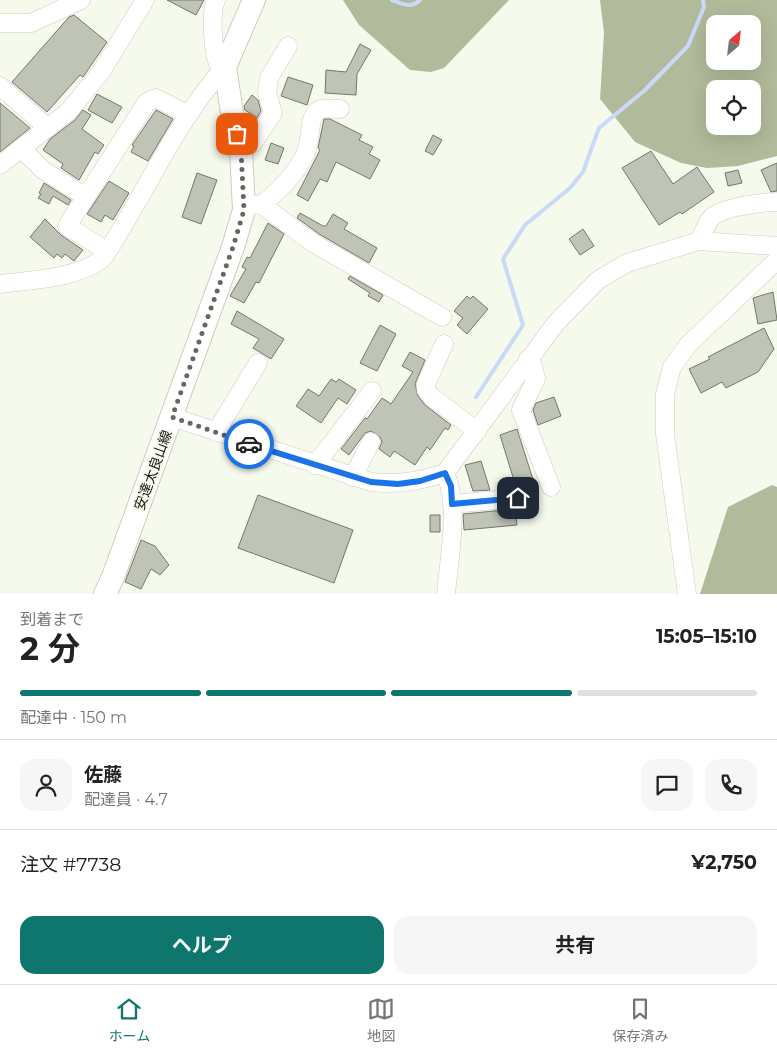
<!DOCTYPE html>
<html lang="ja">
<meta charset="utf-8">
<style>
:root{--surface:#fff;--page:#f6f6f6;--text:#222;--muted:#767676;--line:#e0e0e0;--accent:#0f766e}
body{margin:0;font-family:Montserrat,"Noto Sans JP",sans-serif;background:var(--page);color:var(--text);height:100vh;display:flex;flex-direction:column;font-size:19px;white-space:nowrap}
*{box-sizing:border-box;margin:0}
p{font-size:16px;color:var(--muted)}
.icon{flex:none;width:28px;height:28px;fill:none;stroke:currentColor;stroke-width:2;stroke-linecap:round;stroke-linejoin:round}
.map{position:relative;height:594px;overflow:hidden}
.panel{display:flex;flex-direction:column;background:var(--surface);flex:1}
.panel>*{flex:none}
.needle{width:32px;rotate:28deg}
.controls{position:absolute;left:706px;top:15px;display:grid;gap:10px}
.controls a{display:grid;place-items:center;width:55px;height:55px;border-radius:10px;background:var(--surface);box-shadow:0 5px 20px #0002;font-size:25px}
.pin{position:absolute;display:grid;place-items:center;width:42px;height:42px;color:#fff;margin:-21px;border-radius:10px;box-shadow:0 2px 8px #0006}
.courier{position:absolute;display:grid;place-items:center;width:50px;height:50px;margin:-25px;border:4px solid #1a73e8;border-radius:50%;background:#fff;color:#222;box-shadow:0 1px 6px #0007}
.headline em{font-style:normal;font-weight:700}
.headline div{display:flex;flex-direction:column-reverse}
.headline{display:flex;align-items:center;justify-content:space-between;height:85px;padding:0 20px}
h1{font-size:32px;font-weight:700;line-height:38px}
.bar{display:grid;grid-template-columns:repeat(4,1fr);gap:8px 5px;align-content:center;height:60px;padding:0 20px}
.bar i{height:6px;border-radius:4px;background:var(--line)}
.bar .selected{background:var(--accent)}
.bar p{grid-column:span 4}
.line{display:flex;align-items:center;gap:12px;padding:0 20px;border-top:1px solid var(--line)}
.line div{flex:1}
.round{display:grid;place-items:center;flex:none;width:52px;height:52px;border-radius:15px;background:var(--page)}
.cta{display:flex;gap:10px;margin-top:auto;padding:10px 20px}
.cta a{flex:1;height:58px;border-radius:15px;background:var(--accent);color:#fff;font-size:20px;font-weight:700;line-height:58px;text-align:center}
.cta a+a{background:var(--page);color:var(--text)}
.tab-bar{display:flex;justify-content:space-around;align-items:center;height:70px;border-top:1px solid var(--line);background:var(--surface);font-size:14px;color:var(--muted)}
.tab-bar a{display:grid;justify-items:center;gap:2px}
.tab-bar .selected{color:var(--accent)}
.map>svg:first-child{display:block}
</style>
<div class="map">
<svg width="777" height="594" viewBox="0 0 777 594">
<rect width="100%" height="100%" fill="#f6faec"/>
<!-- forest -->
<path fill="#b1ba9a" fill-rule="evenodd" d="M343 0H509L444 68 431 72 410 70 359 25Z
M600 0H777V156L738 166 707 168 681 163 635 142 600 99 604 33ZM715 24H752V61H715ZM715 89H752V126H715Z
M772 485 777 487V594H700L728 507Z"/>
<g fill="none" stroke-linecap="round" stroke-linejoin="round">
<!-- stream -->
<path stroke="#c9d9f7" stroke-width="4" d="M392 0C403 4 411 9 420 0
M476 397 523 325 503 259 525 225 570 188 583 172 599 128 644 91 688 46 704 7 703 0"/>
</g>
<!-- building -->
<path fill="#c0c4b7" stroke="#74786c" d="M167 0H204L196 15Z
M74 15 107 42 83 77 80 75 47 112 12 82 69 17Z
M360 44 371 50 357 74 356 95 325 93 326 70 346 72Z
M288 77 313 85 307 105 281 96Z
M97 94 122 107 112 123 88 110Z
M252 95 258 100 261 111 257 118 245 110 244 106Z
M0 103 30 128 0 152Z
M83 110 91 115 82 129 104 145 98 154 95 152 79 180 61 168 63 164 43 150 50 139 75 120Z
M156 110 173 119 148 161 131 152 134 146 132 145Z
M324 119H330L362 135 359 140 373 147 369 154 380 160 370 179 336 162 327 182 320 179 308 201 297 195 320 150 318 148Z
M433 135 442 140 433 155 425 151Z
M271 143 284 148 278 164 265 160Z
M651 151 673 184 697 167 714 192 682 214 680 212 659 225 622 168Z
M777 163V191L771 192 761 170Z
M738 170 742 183 728 186 725 173Z
M197 173 217 180 201 224 182 217Z
M109 181 129 193 113 220 105 215 101 222 87 214Z
M44 183 71 200 68 205 53 196 49 204 38 198 41 194 39 193Z
M300 213 323 226H326L333 214 348 223 344 229 377 248 369 263 319 234 297 218Z
M45 219 61 235 83 250 74 261 65 254 62 258 57 254 54 258 30 237Z
M268 223 284 234 259 283 256 282 244 303 230 296 246 269 242 267 247 257 250 258Z
M583 229 594 246 580 255 569 239Z
M350 276 383 295 379 302 368 296 370 293 348 279Z
M773 292 777 320 758 324 753 298Z
M467 296 470 299 473 296 488 309 467 334 457 325 463 318 454 311Z
M237 311 284 339 271 359 253 348 259 339 231 324Z
M380 325 396 334 377 371 360 363Z
M764 328 774 349 758 372 726 388 722 382 701 393 689 369 710 359 708 357Z
M410 352 425 360 415 384 418 396 425 405 451 425 448 430 445 428 430 450 427 447 415 465 394 451 390 457 379 449 382 442 380 437 371 431 365 433 349 455 341 449 365 418 367 419 382 398 391 404 413 372 402 366Z
M331 379 336 382 339 379 356 390 347 404 338 398 321 423 296 406 308 389 319 396Z
M554 397 561 416 538 425 533 410 536 403Z
M517 429 536 489 527 492 516 487 500 435Z
M481 461 490 490 473 491 465 465Z
M258 495 353 530 334 583 238 548Z
M515 509 517 525 464 530 463 514Z
M430 515H440V532H430Z
M141 540 155 546 169 565 160 575 151 569 141 589 125 582Z"/>
<g fill="none" stroke-linecap="round" stroke-linejoin="round">
<defs>
<path id="minor" d="M0 23H31L81 0
M0 86 48 128
M22 149 43 170 86 197
M241 150 253 143 273 113 267 93 269 78 288 46
M0 165 68 112 101 72 145 0
M244 204 262 205 313 243 442 317
M262 205C279 190 297 174 306 152 311 141 308 119 317 111 322 107 333 109 340 109
M699 241C703 234 706 223 712 217 723 207 763 202 777 202
M107 251 67 226 147 102 156 98 189 115
M0 284C30 280 82 278 104 257 145 195 175 122 225 67L218 64C213 50 210 14 216 0
M444 344 426 384V390L432 397 477 431
M528 359 533 366 536 379 521 410 551 487
M172 417 371 482C398 485 420 481 445 473L556 323 598 280 627 263 699 241 777 246
M216 432 258 363
M315 465 372 391
M445 473C460 505 449 558 446 594
M353 477 371 442
M452 504 518 498
M687 594 665 434V394L672 367 688 345 777 260"/>
<path id="major" d="M105 594 113 577 233 247 244 210 241 150 233 119 225 67 254 0"/>
</defs>
<!-- minor casing -->
<use href="#minor" stroke="#c9cdc0" stroke-width="19"/>
<!-- major casing -->
<use href="#major" stroke="#c9cdc0" stroke-width="24"/>
<!-- minor -->
<use href="#minor" stroke="#fff" stroke-width="18"/>
<!-- major -->
<use href="#major" stroke="#fff" stroke-width="22"/>
</g>
<g fill="none" stroke-linecap="round" stroke-linejoin="round">
<!-- done -->
<path stroke="#656860" stroke-width="5" stroke-dasharray="0 9" d="M237 134 241 150 244 210 233 247 172 417 249 444"/>
<!-- route -->
<path stroke="#1a73e8" stroke-width="6" d="M249 444 371 482 398 484 420 481 445 473 451 486 452 504 518 498"/>
</g>
<g text-anchor="middle" stroke-width="4" stroke-linejoin="round" paint-order="stroke">
<!-- street labels -->
<g font-size="14" fill="#171914" stroke="#f6faec">
<text transform="translate(153 470) rotate(-70)" y="5">安達太良山線</text>
</g>
</g>
</svg>
<div class="controls">
<a><svg class="needle" viewBox="-14 -14 28 28"><path d="M0-13l5 13h-10z" fill="#e53935"/><path d="M0 13l5-13h-10z" fill="#767676"/></svg></a>
<a><svg class="icon" aria-label="locate" viewBox="0 0 24 24"><circle cx="12" cy="12" r="6"/><path d="M12 2v4M12 18v4M2 12h4M18 12h4"/></svg></a>
</div>
<div class="pin" style="left:237px;top:134px;background:#ea580c"><svg class="icon" aria-label="bag" viewBox="0 0 24 24"><path d="M5 8h14l-1 12H6zM9 8a3 3 0 0 1 6 0"/></svg></div>
<div class="pin" style="left:518px;top:498px;background:#1f2937"><svg class="icon" aria-label="home" viewBox="0 0 24 24"><path d="M3 11l9-7 9 7M6 9v11h12V9"/></svg></div>
<div class="courier" style="left:249px;top:444px"><svg class="icon" aria-label="car" viewBox="0 0 24 24"><path d="M5 17H2v-5l4-1 3-4h7l3 4 3 1v5h-3M9 17h6M6 11h13"/><circle cx="7" cy="17" r="2"/><circle cx="17" cy="17" r="2"/></svg></div>
</div>
<section class="panel">
<div class="headline"><div><h1>2 分</h1><p>到着まで</p></div><em>15:05–15:10</em></div>
<div class="bar"><i class="selected"></i><i class="selected"></i><i class="selected"></i><i></i><p>配達中 · 150 m</p></div>
<div class="line" style="height:90px"><a class="round"><svg class="icon" aria-label="person" viewBox="0 0 24 24"><circle cx="12" cy="8" r="4"/><path d="M4 21q1-7 8-7t8 7"/></svg></a><div><b>佐藤</b><p>配達員 · 4.7</p></div><a class="round"><svg class="icon" aria-label="chat" viewBox="0 0 24 24"><path d="M4 5h16v11H9l-5 4z"/></svg></a><a class="round"><svg class="icon" aria-label="phone" viewBox="0 0 24 24"><path d="M5 4h4l2 5-3 2q2 4 5 5l2-3 5 2v4C11 20 4 13 5 4z"/></svg></a></div>
<div class="line" style="height:65px"><div>注文 #7738</div><b>¥2,750</b></div>
<div class="cta"><a>ヘルプ</a><a>共有</a></div>
</section>
<nav class="tab-bar">
<a class="selected"><svg class="icon" aria-label="home" viewBox="0 0 24 24"><path d="M3 11l9-7 9 7M6 9v11h12V9"/></svg>ホーム</a>
<a><svg class="icon" aria-label="map" viewBox="0 0 24 24"><path d="M3 6l6-2 6 2 6-2v14l-6 2-6-2-6 2zM9 4v14M15 6v14"/></svg>地図</a>
<a><svg class="icon" aria-label="saved" viewBox="0 0 24 24"><path d="M7 4h10v16l-5-4-5 4z"/></svg>保存済み</a>
</nav>
